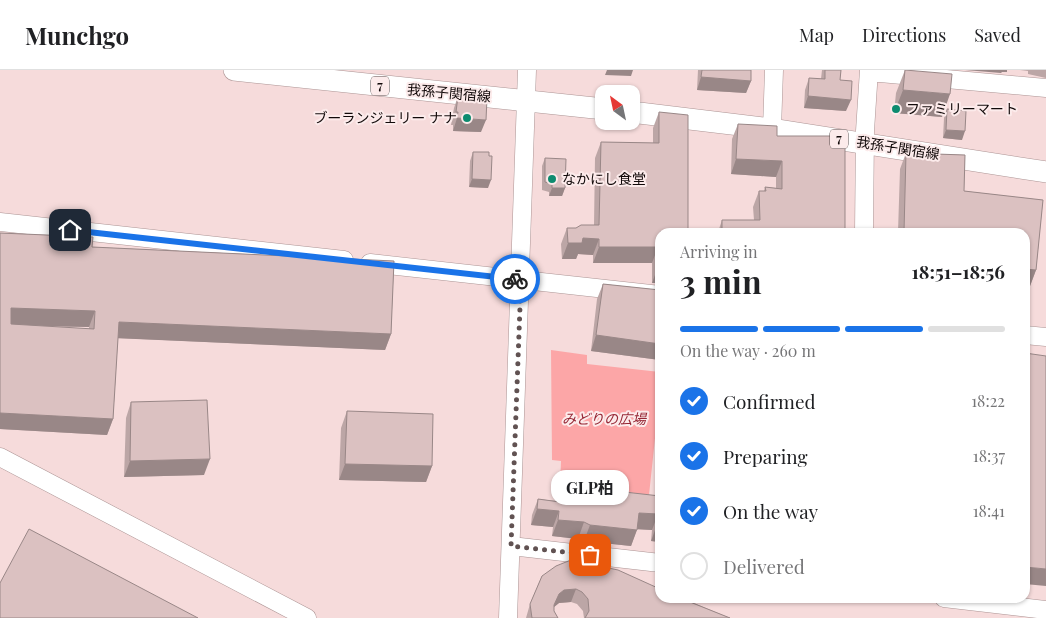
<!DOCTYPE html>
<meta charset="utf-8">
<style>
:root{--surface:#fff;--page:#f2f2f2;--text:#202124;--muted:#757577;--line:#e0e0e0;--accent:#1a73e8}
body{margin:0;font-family:"Playfair Display","Noto Sans JP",serif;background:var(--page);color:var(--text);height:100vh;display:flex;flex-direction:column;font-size:19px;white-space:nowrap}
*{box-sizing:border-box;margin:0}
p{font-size:16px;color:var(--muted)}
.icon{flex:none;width:28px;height:28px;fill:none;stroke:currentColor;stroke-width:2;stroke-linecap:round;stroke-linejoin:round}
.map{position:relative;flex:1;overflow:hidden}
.side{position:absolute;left:655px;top:158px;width:375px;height:375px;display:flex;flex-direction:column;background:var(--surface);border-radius:15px;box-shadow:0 1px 4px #0004}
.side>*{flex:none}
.needle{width:32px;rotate:327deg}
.tools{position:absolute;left:595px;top:15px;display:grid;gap:10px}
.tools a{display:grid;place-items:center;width:45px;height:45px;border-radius:10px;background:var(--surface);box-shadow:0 1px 4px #0004;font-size:25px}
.pin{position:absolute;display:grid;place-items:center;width:42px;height:42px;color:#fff;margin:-21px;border-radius:10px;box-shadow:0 2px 8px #0006}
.courier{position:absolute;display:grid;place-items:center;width:50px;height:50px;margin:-25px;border:4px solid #1a73e8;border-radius:50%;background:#fff;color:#222;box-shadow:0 1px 6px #0007}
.bubble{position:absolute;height:35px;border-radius:15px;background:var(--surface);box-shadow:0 1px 4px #0004;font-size:16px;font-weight:700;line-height:35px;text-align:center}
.head em{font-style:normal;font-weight:700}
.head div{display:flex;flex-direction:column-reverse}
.head{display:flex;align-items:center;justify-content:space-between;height:85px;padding:0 25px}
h1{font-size:32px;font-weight:700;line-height:38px}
.bar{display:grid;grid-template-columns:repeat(4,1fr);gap:8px 5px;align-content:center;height:60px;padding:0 25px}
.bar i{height:6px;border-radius:4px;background:var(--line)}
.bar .active{background:var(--accent)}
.bar p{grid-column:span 4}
ol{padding:0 25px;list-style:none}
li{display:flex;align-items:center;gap:15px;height:55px}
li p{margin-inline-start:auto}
li .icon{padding:5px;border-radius:50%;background:var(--accent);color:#fff;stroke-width:4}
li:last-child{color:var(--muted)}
li i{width:28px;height:28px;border:2px solid var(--line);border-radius:50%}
header{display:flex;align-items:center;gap:30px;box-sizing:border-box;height:70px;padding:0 25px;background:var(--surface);border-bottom:1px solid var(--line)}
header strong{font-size:24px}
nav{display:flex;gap:28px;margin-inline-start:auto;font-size:18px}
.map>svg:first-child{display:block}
</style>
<header>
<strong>Munchgo</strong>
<nav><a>Map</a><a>Directions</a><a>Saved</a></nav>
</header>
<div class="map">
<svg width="1046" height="548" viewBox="0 0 1046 548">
<rect width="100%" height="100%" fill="#f6dbdb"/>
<!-- green -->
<path fill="#fca6a7" d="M551 280 587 285V294L660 302V321L649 425 560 417 561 391 552 390Z"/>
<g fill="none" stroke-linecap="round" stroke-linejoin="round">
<defs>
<path id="minor" d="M869 2 1046 18
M772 59 774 0
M0 152 344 190
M864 162 865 61 869 0
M370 193 660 225
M1025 265 1046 267
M0 387 307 548
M511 476 660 493
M944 528 1046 540
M508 548 527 0"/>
<path id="major" d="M234 0 604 39
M631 42 772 59 1046 102"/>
</defs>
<!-- minor casing -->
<use href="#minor" stroke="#ac9494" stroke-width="19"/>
<!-- major casing -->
<use href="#major" stroke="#ac9494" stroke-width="22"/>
<!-- minor -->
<use href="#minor" stroke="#fff" stroke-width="18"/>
<!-- major -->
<use href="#major" stroke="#fff" stroke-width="21"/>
</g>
<!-- wall -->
<path fill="#bca6a6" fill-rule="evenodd" d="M698 0H751V11L746 23 697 20Z
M822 0H841L840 10 846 41 804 38 805 20 809 8 821 9Z
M905 0 942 47 894 43 896 23Z
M1020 0H1046V8L1028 4V1Z
M458 26 481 62 453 61V55H451L454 38Z
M947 39 962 70 943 68 944 48Z
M659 42 660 213H652V193H593V185L578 184 576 189H562L561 174 567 158H576L594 155 595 88 601 72 653 73V58Z
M738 54 777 66 839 76 845 162H718L722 150H754L753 137 759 121H764L765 117 776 118V107L731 104 732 69Z
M473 82 488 118 469 117 470 91Z
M906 83 965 85 964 121 1043 130 1036 200 1030 216H1025V162H898L900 99Z
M545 88 565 118 562 126H549V122L542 120V96Z
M0 163 93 167 92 177 394 191 391 264 385 280 118 268 113 349 107 365 0 359ZM36 256 89 257V259Z
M603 214 660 220V290L591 281 597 229Z
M131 332 204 405 124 407 126 348Z
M347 341 432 396 426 412 339 410 341 358Z
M562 415 659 426 660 423V472L651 471 652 460 637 459 631 476 584 471 578 469 552 466 553 457 531 455 532 445 538 429 556 431Z
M542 506 660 519 730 548H584L583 541 577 534 571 532 559 533 554 537V541L558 548H526L530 534Z"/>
<!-- shaded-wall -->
<path fill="#998787" d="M607 0H633L631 6 605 5Z
M965 0H1007V2H1002L1001 3Z
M701 7 751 11 746 23 697 20Z
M903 20 950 24 942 47 894 43Z
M808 26 851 30 846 41 804 38Z
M457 48 486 50 481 62 453 61Z
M946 60 965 61 962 70 943 68Z
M736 89 782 91 776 107 731 104Z
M472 109 491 110 488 118 469 117Z
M552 118H565L562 126H549Z
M583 168 599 169 593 185 578 184 576 189H562L568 173Z
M599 177H658L652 193H593Z
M658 197H660V213H652Z
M1025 199 1036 200 1030 216H1025Z
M11 238 95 241 89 257 5 255Z
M119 252 391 264 385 280 113 268Z
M596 265 660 274V290L591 281Z
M0 343 113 349 107 365 0 359Z
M210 389 204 405 124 407 130 391Z
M345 394 432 396 426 412 339 410Z
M537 439 559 441 553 457 531 455Z
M639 443 658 444 652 460 633 459Z
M558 450 584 452 578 469 552 466Z
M590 455 637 460 631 476 584 471Z
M657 455H660V472L651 471Z
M1025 497 1046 499V516L1025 514Z
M576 519 571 532 559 533 554 537V535L559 524 564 520Z"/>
<!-- building -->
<path fill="#dbc1c1" stroke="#998787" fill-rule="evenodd" d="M702 0H751V11L701 7Z
M825 0H841L840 10 852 11 851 30 808 26 809 8 825 9Z
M905 0 952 4 950 24 903 20Z
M458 26 487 28 486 50 457 48 458 42H456Z
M947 39 966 41 965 61 946 60Z
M659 42 688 45V162H660V197H658V177H599V169L583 168 582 173H568L567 158H576L581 155H599L601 72 659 73Z
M738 54 777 56V66H839V76H845V162H722V150H760L759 121H766L765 117 782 119V91L736 89Z
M473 82H489V86H492L491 110 472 109Z
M906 83 965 85 964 121 1043 130 1036 200 1025 199V162H904Z
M545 88 566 89 565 118H552V114L545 112Z
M0 163 93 167 92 177 394 191 391 264 119 252 113 349 0 343ZM11 238 95 241 94 259 11 254Z
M603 214 660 220V274L596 265Z
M1025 283 1046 286V499L1025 497Z
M207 330 210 389 130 391 131 332Z
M347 341 433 344 432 396 345 394Z
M562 415 660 426V455H657L658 444 639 443 637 460 590 455 584 452 558 450 559 441 537 439 538 429 560 432Z
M29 459 198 548H0V513Z
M571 490 618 500 660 519V528H680L730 548H585L589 541 588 529 582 522 576 519 564 520 559 524 554 535V541L558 548H532L530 534 542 506 556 496Z"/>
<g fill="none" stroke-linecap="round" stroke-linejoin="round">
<!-- done -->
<path stroke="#615252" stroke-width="5" stroke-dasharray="0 9" d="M515 209 521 210 511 476 590 485"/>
<!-- route -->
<path stroke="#1a73e8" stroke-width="6" d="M70 160 515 209"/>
</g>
<!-- markers -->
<g fill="#0d8b6f" stroke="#fcebeb" stroke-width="2">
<circle cx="896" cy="39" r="5"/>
<circle cx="467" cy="48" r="5"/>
<circle cx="552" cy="109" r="5"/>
</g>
<g text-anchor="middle" stroke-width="4" stroke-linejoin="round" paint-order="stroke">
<!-- shield labels -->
<g fill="#fcebeb" stroke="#584d4d" stroke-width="1">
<rect x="371" y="6.5" width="18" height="19" rx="4"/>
<rect x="830" y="59.5" width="18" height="19" rx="4"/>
</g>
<g font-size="12" font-weight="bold" fill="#110909">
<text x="380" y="20">7</text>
<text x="839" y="73">7</text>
</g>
<!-- street labels -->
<g font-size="14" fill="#110909" stroke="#fcebeb">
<text transform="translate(449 23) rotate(5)" y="5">我孫子関宿線</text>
<text transform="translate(898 78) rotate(9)" y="5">我孫子関宿線</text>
</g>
<!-- poi labels -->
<g font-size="14" fill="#110909" stroke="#fcebeb" text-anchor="start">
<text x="906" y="44">ファミリーマート</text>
<text x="457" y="53" text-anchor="end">ブーランジェリー ナナ</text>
<text x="562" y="114">なかにし食堂</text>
</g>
<!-- park labels -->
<g font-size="14" font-style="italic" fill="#962735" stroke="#fcebeb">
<text x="604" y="354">みどりの広場</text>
</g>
</g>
</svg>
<div class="tools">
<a><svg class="needle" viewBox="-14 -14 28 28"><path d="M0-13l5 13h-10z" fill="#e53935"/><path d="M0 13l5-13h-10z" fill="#757577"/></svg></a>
</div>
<div class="pin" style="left:590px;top:485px;background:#ea580c"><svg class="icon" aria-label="bag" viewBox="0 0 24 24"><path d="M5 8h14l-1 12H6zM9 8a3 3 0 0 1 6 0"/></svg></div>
<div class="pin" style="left:70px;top:160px;background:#1f2937"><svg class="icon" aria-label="home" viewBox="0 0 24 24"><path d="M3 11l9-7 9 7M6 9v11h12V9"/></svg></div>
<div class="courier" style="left:515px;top:209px"><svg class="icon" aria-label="bike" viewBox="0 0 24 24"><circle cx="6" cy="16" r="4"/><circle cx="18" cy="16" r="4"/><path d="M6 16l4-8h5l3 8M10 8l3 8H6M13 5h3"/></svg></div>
<div class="bubble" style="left:551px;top:400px;width:78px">GLP柏</div>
<section class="side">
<div class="head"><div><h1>3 min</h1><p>Arriving in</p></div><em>18:51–18:56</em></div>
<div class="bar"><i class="active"></i><i class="active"></i><i class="active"></i><i></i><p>On the way · 260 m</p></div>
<ol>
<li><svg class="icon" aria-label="check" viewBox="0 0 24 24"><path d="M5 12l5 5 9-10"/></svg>Confirmed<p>18:22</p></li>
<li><svg class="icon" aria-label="check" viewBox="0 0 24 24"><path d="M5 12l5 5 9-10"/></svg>Preparing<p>18:37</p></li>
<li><svg class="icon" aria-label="check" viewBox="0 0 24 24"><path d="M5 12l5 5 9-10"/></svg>On the way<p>18:41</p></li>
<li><i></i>Delivered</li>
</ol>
</section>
</div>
